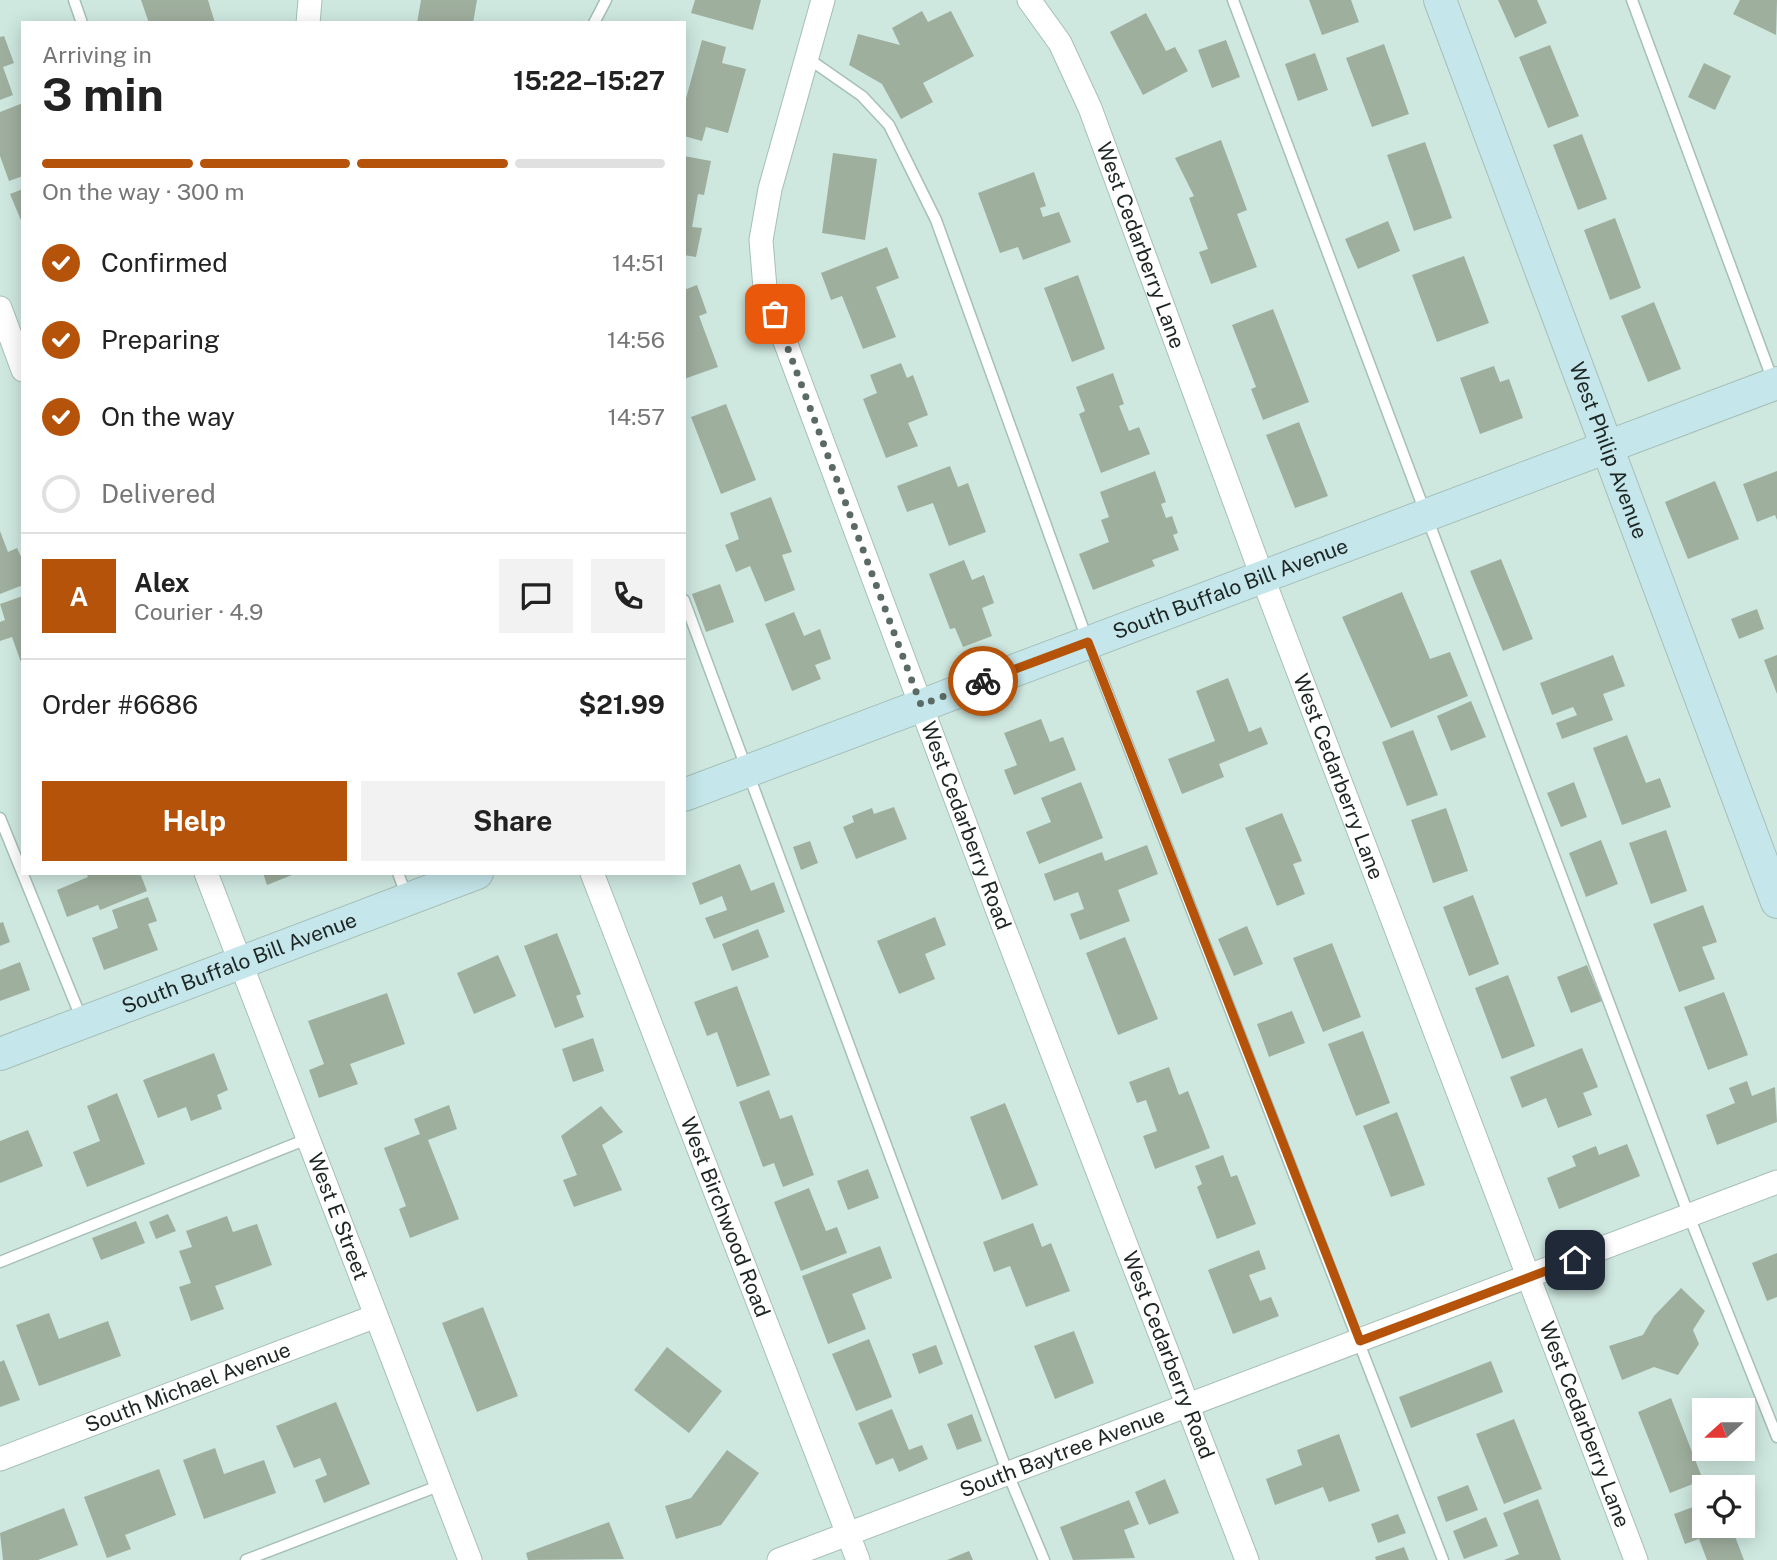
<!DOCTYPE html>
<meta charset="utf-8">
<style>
:root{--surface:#fff;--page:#f2f2f2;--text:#222;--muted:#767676;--line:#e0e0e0;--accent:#b45309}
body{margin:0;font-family:"Public Sans",sans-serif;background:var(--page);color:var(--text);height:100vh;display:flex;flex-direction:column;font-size:26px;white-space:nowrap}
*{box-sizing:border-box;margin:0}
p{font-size:23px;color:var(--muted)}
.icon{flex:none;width:38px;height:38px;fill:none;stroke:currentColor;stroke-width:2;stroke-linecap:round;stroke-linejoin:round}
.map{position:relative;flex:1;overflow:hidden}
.drawer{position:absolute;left:21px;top:21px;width:665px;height:854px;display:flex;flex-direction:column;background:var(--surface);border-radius:0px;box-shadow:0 4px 18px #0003}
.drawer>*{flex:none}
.needle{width:46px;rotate:249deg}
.fabs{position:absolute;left:1692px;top:1398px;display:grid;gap:14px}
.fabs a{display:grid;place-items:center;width:63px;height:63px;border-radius:0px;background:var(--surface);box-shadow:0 4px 18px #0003;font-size:35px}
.pin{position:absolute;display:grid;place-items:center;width:60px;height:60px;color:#fff;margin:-30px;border-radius:14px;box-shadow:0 4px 10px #0006}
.courier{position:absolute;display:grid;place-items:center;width:70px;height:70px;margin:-35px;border:5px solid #b45309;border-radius:50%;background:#fff;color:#222;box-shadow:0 2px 9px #0007}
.overview em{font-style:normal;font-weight:700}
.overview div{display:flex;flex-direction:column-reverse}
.overview{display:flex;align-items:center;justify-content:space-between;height:119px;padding:0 21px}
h1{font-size:46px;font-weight:700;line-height:52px}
.bar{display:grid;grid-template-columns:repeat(4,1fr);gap:10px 7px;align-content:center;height:84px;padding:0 21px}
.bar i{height:9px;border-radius:5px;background:var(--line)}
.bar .selected{background:var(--accent)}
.bar p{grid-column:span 4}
.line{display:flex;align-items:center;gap:18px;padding:0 21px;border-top:2px solid var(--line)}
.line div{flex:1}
.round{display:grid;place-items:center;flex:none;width:74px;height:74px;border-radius:0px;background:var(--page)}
ol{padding:0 21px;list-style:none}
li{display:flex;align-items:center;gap:21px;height:77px}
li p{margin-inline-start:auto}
li .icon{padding:7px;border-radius:50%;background:var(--accent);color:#fff;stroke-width:4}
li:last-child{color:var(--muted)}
li i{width:38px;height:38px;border:4px solid var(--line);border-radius:50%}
.button{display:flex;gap:14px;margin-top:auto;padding:14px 21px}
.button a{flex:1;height:80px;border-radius:0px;background:var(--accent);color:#fff;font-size:28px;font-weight:700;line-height:80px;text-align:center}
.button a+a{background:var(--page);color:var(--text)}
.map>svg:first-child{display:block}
</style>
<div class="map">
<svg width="1777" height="1560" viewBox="0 0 1777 1560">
<rect width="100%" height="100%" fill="#cee8e0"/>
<!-- building -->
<path fill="#9faf9e" d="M141 0H208L215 23H149Z
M421 0H477L473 23H417Z
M695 0H761L753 30 691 13Z
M1309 0H1351L1359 22 1322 35Z
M1498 0H1537L1547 23 1515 38Z
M1740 0H1777L1776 35 1733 14Z
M922 11 928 22 951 11 974 56 923 83 933 102 901 119 882 84 849 65 858 34 900 45 892 28Z
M1146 13 1166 51 1175 47 1188 71 1143 95 1110 32Z
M4 36 14 63 3 67 13 95 0 100V37Z
M702 40 726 47 722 63 746 69 728 133 706 127 702 141 684 136V106Z
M1226 40 1240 77 1212 88 1198 50Z
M1384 44 1409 114 1372 127 1346 58Z
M1550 45 1579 116 1548 128 1519 57Z
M1315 53 1328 90 1298 101 1285 64Z
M1704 63 1731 76 1715 110 1688 97Z
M23 103V176L9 181 0 156V112Z
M1582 134 1607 199 1578 210 1553 145Z
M1221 140 1247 210 1237 214 1257 267 1211 284 1199 252 1208 249 1189 198 1194 196 1175 158Z
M1425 142 1452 218 1414 231 1387 155Z
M833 153 877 159 865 240 822 233Z
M684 156 711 161 704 195 698 194 692 227 702 228 696 257 684 255Z
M1034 172 1046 206 1040 208 1043 217 1059 212 1071 242 1023 260 1018 247 1000 253 978 193Z
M23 189V225L10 194Z
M1615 218 1641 288 1610 300 1584 230Z
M1388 221 1400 251 1358 269 1345 239Z
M887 247 899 278 876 287 896 337 863 349 842 296 831 300 821 273Z
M1464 256 1489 323 1437 342 1412 275Z
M1078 275 1105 349 1072 362 1044 288Z
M697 285 707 313 699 316 718 367 684 379V290Z
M1654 302 1681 369 1648 382 1621 316Z
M1273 309 1309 402 1263 420 1251 389 1256 387 1232 325Z
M901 363 907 378 913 375 928 415 908 423 918 446 886 458 863 399 877 393 870 375Z
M1494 366 1500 382 1509 379 1523 418 1480 434 1460 378Z
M1113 373 1124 404 1119 406 1129 431 1139 427 1150 454 1101 473 1079 414 1085 411 1076 387Z
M726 404 756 480 721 494 691 417Z
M1299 422 1328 496 1295 508 1266 435Z
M950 466 958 487 968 483 986 532 949 546 933 503 907 512 897 486Z
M1155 471 1166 502 1161 504 1166 518 1172 516 1178 533 1173 535 1179 550 1152 560 1155 566 1093 590 1079 554 1109 542 1101 520 1109 517 1100 492Z
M1777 471V520L1775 515 1757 522 1743 484Z
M1715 481 1739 539 1688 559 1665 502Z
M771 497 792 552 782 555 795 590 765 602 750 566 736 572 725 545 739 539 730 513Z
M0 531 8 552 17 548 23 561V585L0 594Z
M1501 559 1533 639 1503 651 1470 571Z
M964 560 972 580 984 575 994 603 982 608 992 636 963 647 955 628 950 629 929 574Z
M720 584 734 622 706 632 692 594Z
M1402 592 1430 659 1450 652 1468 696 1391 728 1342 617Z
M23 596V665H22L12 637 0 641V622L5 620 0 604Z
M1757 609 1764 629 1739 639 1731 619Z
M794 612 804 636 820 629 831 659 815 665 821 679 792 691 765 624Z
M1613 655 1625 686 1603 694 1613 720 1562 739 1556 723 1577 715 1573 707 1552 715 1540 683Z
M1777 655V694L1764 660Z
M1228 678 1249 732 1261 727 1268 744 1219 764 1224 777 1182 794 1168 759 1215 741 1196 691Z
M1471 701 1486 737 1451 751 1437 716Z
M1041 719 1050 742 1063 737 1076 770 1014 795 1004 770 1017 765 1004 733Z
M1413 730 1438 795 1407 806 1382 742Z
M1627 735 1646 783 1660 778 1671 807 1622 825 1593 748Z
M1081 782 1103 838 1039 864 1026 832 1051 822 1041 798Z
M1574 782 1587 817 1561 827 1547 793Z
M894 807 907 839 856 859 843 827 854 822 852 816 872 808 874 814Z
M1446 808 1468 871 1433 883 1411 820Z
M1282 813 1302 861 1293 864 1305 894 1277 906 1245 828Z
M1666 830 1687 891 1651 904 1629 843Z
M1601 840 1618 884 1586 897 1569 853Z
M810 841 818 863 801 870 793 847Z
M1147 845 1158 874 1118 890 1130 921 1080 940 1070 914 1084 909 1078 892 1054 901 1044 874 1102 852 1105 861Z
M740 864 751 891 774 882 785 912 714 939 705 918 727 910 722 896 700 905 692 883Z
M86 873H140L147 891 100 910 98 905 67 917 57 890 88 877Z
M263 873H297L267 885Z
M1473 895 1499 964 1469 976 1443 907Z
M148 897 157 921 148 924 158 950 104 970 92 938 118 928 112 910Z
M1703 905 1717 942 1702 947 1715 979 1679 992 1653 924Z
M935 917 946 945 925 954 935 979 899 994 877 941Z
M3 922 10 942 0 946V923Z
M1247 926 1263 964 1234 976 1218 939Z
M758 929 769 957 732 971 722 944Z
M557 933 581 994 576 996 584 1017 555 1028 524 946Z
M1125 937 1158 1019 1118 1035 1086 953Z
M1332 943 1361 1017 1323 1032 1293 958Z
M498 955 516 996 474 1014 457 973Z
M20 962 30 990 0 1001V970Z
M1587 965 1602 1001 1571 1013 1557 977Z
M1508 975 1535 1046 1502 1059 1475 988Z
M737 986 770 1075 737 1087 717 1032 707 1036 694 1002Z
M1724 992 1748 1055 1708 1070 1684 1007Z
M387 993 405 1044 350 1064 358 1084 319 1098 309 1070 324 1064 308 1021Z
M1292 1011 1305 1043 1269 1057 1257 1024Z
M1363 1031 1390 1103 1356 1116 1328 1044Z
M593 1038 604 1071 573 1082 562 1049Z
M1582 1048 1598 1087 1583 1093 1592 1115 1558 1128 1546 1098 1522 1108 1510 1077Z
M214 1053 228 1090 217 1095 222 1109 191 1121 186 1107 158 1118 143 1080Z
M1169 1067 1179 1095 1188 1091 1210 1148 1155 1169 1143 1136 1157 1131 1146 1100 1137 1103 1129 1082Z
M1747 1081 1752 1096 1775 1087 1777 1122 1717 1145 1706 1115 1735 1103 1729 1088Z
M769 1090 780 1119 792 1115 814 1175 783 1187 774 1163 763 1167 739 1102Z
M117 1093 145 1164 87 1187 73 1152 100 1141 87 1106Z
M1005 1103 1038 1185 1002 1200 970 1117Z
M449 1105 457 1129 428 1140 459 1219 410 1238 399 1209 406 1206 384 1148 420 1134 414 1119Z
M601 1106 623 1132 602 1145 622 1190 574 1207 563 1180 577 1175 561 1136Z
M1397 1112 1425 1185 1391 1197 1363 1126Z
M28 1130 43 1166 0 1183V1141Z
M1627 1144 1640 1176 1559 1209 1547 1178 1576 1166 1572 1156 1596 1146 1599 1155Z
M1223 1155 1231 1177 1237 1175 1256 1224 1217 1239 1197 1187 1202 1184 1195 1166Z
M868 1169 879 1198 848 1210 837 1181Z
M809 1188 826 1231 837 1227 847 1253 801 1271 774 1202Z
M168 1214 176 1231 156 1239 149 1222Z
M227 1216 233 1232 257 1224 272 1265 215 1286 224 1309 191 1321 179 1287 191 1283 179 1251 192 1247 186 1231Z
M136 1221 145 1243 101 1260 92 1238Z
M1033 1223 1042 1247 1051 1243 1070 1291 1026 1307 1010 1266 994 1272 983 1242Z
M880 1246 892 1278 852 1294 866 1329 828 1344 802 1276Z
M1259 1250 1266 1269 1249 1275 1260 1301 1271 1297 1279 1316 1233 1334 1208 1270Z
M1777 1253V1297L1767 1301 1752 1263Z
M1681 1288 1705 1311 1693 1330 1699 1344 1678 1375 1654 1367 1622 1380 1609 1346 1643 1335 1654 1316Z
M483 1307 518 1396 477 1412 442 1323Z
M49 1313 59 1339 108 1321 121 1356 39 1386 16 1325Z
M1074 1331 1094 1383 1055 1399 1034 1346Z
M869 1339 892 1397 856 1411 832 1354Z
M936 1345 943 1364 919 1374 912 1354Z
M667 1347 722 1391 689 1433 634 1390Z
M4 1360 20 1400 0 1407V1362Z
M1491 1361 1503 1392 1411 1428 1399 1397Z
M1671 1398 1703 1480 1670 1493 1638 1412Z
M336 1402 370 1484 324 1503 315 1480 327 1475 320 1458 294 1468 276 1426Z
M892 1409 909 1450 922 1445 928 1459 899 1472 893 1458 876 1465 858 1423Z
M972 1414 982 1441 957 1450 947 1424Z
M1514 1419 1542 1489 1504 1504 1476 1434Z
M1339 1434 1360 1491 1329 1502 1323 1487 1275 1505 1266 1479 1302 1465 1297 1450Z
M215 1448 224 1474 264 1460 276 1493 204 1519 183 1460Z
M727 1450 759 1473 721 1525 676 1539 665 1506 691 1498Z
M159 1469 176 1515 125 1535 131 1549 107 1558 84 1497Z
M1165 1479 1179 1513 1149 1525 1135 1492Z
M1468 1485 1478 1510 1446 1522 1437 1497Z
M1538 1499 1561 1560H1504L1519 1554 1503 1513Z
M1129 1500 1139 1524 1124 1530 1135 1558 1073 1560 1060 1527Z
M1704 1503V1526H1731L1744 1560H1707L1699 1539 1685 1544 1674 1514Z
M64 1508 78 1545 38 1560H3L0 1533Z
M1398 1514 1406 1533 1378 1543 1371 1524Z
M1486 1517 1498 1546 1464 1559 1453 1531Z
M609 1522 624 1559 528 1560 526 1553Z
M1404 1547 1409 1560H1376L1375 1557Z
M969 1551 973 1560H947Z"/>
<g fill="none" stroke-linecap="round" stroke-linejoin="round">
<defs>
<path id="lane" d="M74 0 82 23
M1233 0 1689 1216 1777 1437
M1632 0 1773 381
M594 23 606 0
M806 57 862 96 889 125 936 220 1088 642 1443 1560
M684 600 1008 1474 1044 1560
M0 818 82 1020
M398 873 407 897
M0 1262 307 1139
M246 1560 441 1485"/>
<g id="street">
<path id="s1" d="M823 0 770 189 761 240 765 288 1000 917 1247 1560"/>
<path id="s2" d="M1029 0 1060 43 1090 108 1262 576 1636 1560"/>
<path d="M308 23 310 0"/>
<path d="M0 308 23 370"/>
<path id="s3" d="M206 873 470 1560"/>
<path id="s4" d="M592 873 858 1560"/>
<path id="s5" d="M0 1459 376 1316"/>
<path id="s6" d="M779 1560 1777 1182"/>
</g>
<g id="secondary">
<path id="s7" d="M1440 0 1777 902"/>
<path id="s8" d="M684 795 1777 383"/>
<path id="s9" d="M0 1054 477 873"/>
</g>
</defs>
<!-- lane casing -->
<use href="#lane" stroke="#a6bfb7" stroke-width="13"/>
<!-- street casing -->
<use href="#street" stroke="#a6bfb7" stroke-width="25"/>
<!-- secondary casing -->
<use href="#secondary" stroke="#a6bfb7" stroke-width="34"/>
<!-- lane -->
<use href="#lane" stroke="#fff" stroke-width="10"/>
<!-- street -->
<use href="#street" stroke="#fff" stroke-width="23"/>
<!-- secondary -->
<use href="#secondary" stroke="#c5e6ea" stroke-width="32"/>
</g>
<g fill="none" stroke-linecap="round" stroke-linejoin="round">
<!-- done -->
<path stroke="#5b6a65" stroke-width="7" stroke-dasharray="0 12.6" d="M775 314 921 705 983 681"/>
<!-- route -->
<path stroke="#b45309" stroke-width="9" d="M983 681 1088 642 1360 1341 1575 1260"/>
</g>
<g text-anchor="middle" stroke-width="7" stroke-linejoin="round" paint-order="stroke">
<!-- street labels -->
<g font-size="21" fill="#1d2623" stroke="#cee8e0">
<text dy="7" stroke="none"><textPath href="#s2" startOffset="271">West Cedarberry Lane</textPath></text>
<text dy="7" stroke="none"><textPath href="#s7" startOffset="481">West Philip Avenue</textPath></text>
<text dy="7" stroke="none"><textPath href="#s8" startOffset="584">South Buffalo Bill Avenue</textPath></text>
<text dy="7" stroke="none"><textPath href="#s2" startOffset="838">West Cedarberry Lane</textPath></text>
<text dy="7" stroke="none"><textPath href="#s1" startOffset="870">West Cedarberry Road</textPath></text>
<text dy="7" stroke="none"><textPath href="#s9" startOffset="256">South Buffalo Bill Avenue</textPath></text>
<text dy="7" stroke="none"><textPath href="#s4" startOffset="369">West Birchwood Road</textPath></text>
<text dy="7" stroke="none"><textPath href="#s3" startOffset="368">West E Street</textPath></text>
<text dy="7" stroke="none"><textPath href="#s1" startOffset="1437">West Cedarberry Road</textPath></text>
<text dy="7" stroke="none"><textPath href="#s5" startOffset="201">South Michael Avenue</textPath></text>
<text dy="7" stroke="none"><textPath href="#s2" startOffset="1531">West Cedarberry Lane</textPath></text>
<text dy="7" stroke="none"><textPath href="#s6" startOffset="303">South Baytree Avenue</textPath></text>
</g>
</g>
</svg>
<div class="fabs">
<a><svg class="needle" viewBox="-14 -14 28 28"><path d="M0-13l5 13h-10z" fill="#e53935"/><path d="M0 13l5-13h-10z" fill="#767676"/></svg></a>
<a><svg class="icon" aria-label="locate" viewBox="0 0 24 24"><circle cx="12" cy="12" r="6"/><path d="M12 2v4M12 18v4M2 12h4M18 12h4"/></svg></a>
</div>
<div class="pin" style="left:775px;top:314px;background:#ea580c"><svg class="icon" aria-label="bag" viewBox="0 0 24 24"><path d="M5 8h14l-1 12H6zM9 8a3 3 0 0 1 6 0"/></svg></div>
<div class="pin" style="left:1575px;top:1260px;background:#1f2937"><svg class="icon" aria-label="home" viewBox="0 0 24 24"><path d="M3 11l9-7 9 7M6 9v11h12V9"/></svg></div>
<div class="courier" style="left:983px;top:681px"><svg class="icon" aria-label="bike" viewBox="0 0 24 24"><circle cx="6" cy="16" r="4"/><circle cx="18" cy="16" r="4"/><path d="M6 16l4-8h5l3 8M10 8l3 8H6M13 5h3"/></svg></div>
<section class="drawer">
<div class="overview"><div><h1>3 min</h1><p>Arriving in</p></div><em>15:22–15:27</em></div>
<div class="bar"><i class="selected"></i><i class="selected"></i><i class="selected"></i><i></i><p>On the way · 300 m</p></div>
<ol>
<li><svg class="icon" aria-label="check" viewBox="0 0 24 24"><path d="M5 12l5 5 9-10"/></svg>Confirmed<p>14:51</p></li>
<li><svg class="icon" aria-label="check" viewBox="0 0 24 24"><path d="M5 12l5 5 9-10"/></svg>Preparing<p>14:56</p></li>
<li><svg class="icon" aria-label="check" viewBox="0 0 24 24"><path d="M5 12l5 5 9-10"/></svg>On the way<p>14:57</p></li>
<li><i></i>Delivered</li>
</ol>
<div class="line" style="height:126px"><b class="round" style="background:var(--accent);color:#fff">A</b><div><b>Alex</b><p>Courier · 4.9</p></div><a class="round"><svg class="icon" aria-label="chat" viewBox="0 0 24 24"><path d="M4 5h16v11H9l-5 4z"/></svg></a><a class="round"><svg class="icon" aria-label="phone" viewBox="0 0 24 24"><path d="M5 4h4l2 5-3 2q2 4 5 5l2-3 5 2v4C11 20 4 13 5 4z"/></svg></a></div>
<div class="line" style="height:91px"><div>Order #6686</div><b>$21.99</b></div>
<div class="button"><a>Help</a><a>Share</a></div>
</section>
</div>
